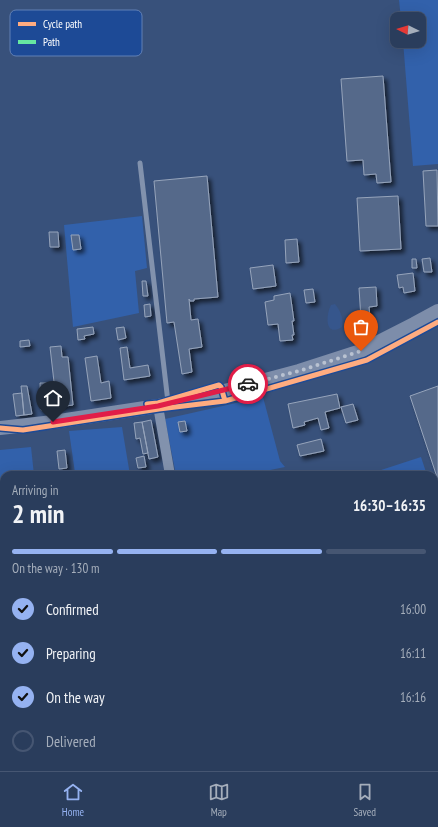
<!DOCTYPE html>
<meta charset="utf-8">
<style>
:root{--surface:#2a3d5c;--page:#324462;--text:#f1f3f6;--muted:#a5aebb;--line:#465672;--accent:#95b2f1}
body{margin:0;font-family:"PT Sans Narrow",sans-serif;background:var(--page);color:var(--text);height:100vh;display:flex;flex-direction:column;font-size:15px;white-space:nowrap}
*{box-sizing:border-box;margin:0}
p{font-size:13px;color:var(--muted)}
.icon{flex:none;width:22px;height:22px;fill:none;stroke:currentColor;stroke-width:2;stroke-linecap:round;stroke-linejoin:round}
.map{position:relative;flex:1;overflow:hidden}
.details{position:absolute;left:0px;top:471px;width:438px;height:300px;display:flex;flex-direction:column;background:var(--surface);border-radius:12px 12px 0 0;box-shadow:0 4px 16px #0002,0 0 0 1px var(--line)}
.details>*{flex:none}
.needle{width:26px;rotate:275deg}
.buttons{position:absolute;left:390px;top:12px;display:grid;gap:8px}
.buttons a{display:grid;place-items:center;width:36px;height:36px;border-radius:8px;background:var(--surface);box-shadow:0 4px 16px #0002,0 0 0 1px var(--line);font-size:20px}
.pin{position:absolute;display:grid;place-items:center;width:34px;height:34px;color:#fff;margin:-41px -17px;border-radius:50% 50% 50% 0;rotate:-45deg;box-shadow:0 0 4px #0007}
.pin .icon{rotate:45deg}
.courier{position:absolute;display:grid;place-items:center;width:40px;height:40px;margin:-20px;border:3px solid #e11d48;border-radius:50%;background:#fff;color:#222;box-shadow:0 1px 5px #0007}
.headline em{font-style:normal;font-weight:700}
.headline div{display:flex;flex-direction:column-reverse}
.headline{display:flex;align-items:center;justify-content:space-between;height:68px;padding:0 12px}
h1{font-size:26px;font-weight:700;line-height:30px}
.bar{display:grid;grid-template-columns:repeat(4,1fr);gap:6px 4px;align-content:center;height:48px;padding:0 12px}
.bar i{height:5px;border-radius:3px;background:var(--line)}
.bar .active{background:var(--accent)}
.bar p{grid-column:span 4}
ol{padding:0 12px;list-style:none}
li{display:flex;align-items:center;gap:12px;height:44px}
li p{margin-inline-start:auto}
li .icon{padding:4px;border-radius:50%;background:var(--accent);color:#111;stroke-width:4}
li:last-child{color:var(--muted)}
li i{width:22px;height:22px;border:2px solid var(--line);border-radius:50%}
.menu{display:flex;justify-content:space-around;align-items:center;height:56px;border-top:1px solid var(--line);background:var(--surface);font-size:11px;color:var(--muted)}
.menu a{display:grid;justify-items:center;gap:2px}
.menu .active{color:var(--accent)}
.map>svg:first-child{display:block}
</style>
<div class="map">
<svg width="438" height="771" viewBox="0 0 438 771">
<defs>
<filter id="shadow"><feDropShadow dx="3.5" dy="3.5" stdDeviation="2" flood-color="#0009"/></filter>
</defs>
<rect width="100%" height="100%" fill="#38517b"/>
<!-- green -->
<path fill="#3261ab" d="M399 0H438V164L413 166 403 41H419V19H401Z
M142 216 147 268 135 271 139 313 73 327 64 225Z
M263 397 280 461 285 467 246 475H176L165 419Z
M122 427 130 475H59L75 473 69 431Z
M31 447 34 475H4V704L0 634V450Z
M421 457 427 475H378V471Z
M434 494 438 506V570L434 572Z
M8 767H220V771H8Z"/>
<!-- water -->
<path fill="#36568c" d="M335 304C340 310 344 319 342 327 324 338 326 314 331 305Z"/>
<!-- building -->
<path fill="#55698a" stroke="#96a4bb" filter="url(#shadow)" d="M383 76 391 182 377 183 376 174 364 175 363 160 347 161 341 79Z
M437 170 438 226H426L423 171Z
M207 176 218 297 194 299V301H190L189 299 191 320 198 319 202 347 189 349 192 372 182 374 174 322 167 323 154 181Z
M398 196 401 249 360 251 357 198Z
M49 232H58L59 247H50Z
M71 235H79L81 249 73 250Z
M297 239 299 262 286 263 285 240Z
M430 258 432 272H424L422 259Z
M412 259H416L417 268H412Z
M273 265 276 286 253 289 250 268Z
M413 273 415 291 404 293 403 287 399 288 397 275Z
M142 281H146L148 296H143Z
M376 287 377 306 369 307 370 318 361 319 359 288Z
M313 289 315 302 306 303 304 290Z
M290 293 294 321H292L294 335H292L293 340 280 341 278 324 268 325 265 302 274 300V296Z
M150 304 151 316 145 317 144 305Z
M93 327 94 334 84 336 85 339 78 340 77 329Z
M124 327 126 338 118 340 116 328Z
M29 340 30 346 20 347V341Z
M61 346 62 357H68L73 405 58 407 55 382H54L50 347Z
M127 347 130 368 148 365 150 376 124 380 120 348Z
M97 356 101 383 109 381 111 398 91 401 85 358Z
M40 383H48L50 410H41Z
M21 386H27L32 414 24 415Z
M438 386V480L410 396Z
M22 393 24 415 16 416 13 394Z
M337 394 340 408 325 412 329 428 321 430 318 418 304 422 305 425 293 428 288 404Z
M353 404 358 420 346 423 341 407Z
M151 420 158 457 149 459 142 422Z
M185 421 187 431 180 432 178 422Z
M142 422 148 453 143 454 140 438 136 439 134 423Z
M321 439 324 451 300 456 297 445Z
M65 450 67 468 59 469 57 451Z
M144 456 146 467 138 468 136 458Z"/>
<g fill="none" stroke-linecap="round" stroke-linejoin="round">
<!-- lane -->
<path stroke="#8292ad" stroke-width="5" d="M140 163 168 402"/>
<!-- street -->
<path stroke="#8292ad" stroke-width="10" d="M158 406 170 475"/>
<!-- secondary -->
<path stroke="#7d8daa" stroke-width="14" d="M0 428 53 422 158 406 221 392 299 371 361 351 414 324 438 311"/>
<!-- quiet -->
<path stroke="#66e7a1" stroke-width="4" stroke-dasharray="8 4" stroke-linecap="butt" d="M225 767 226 771"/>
<defs>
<path id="cycleway" d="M147 404 158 403 219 385 221 387 225 401
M0 428 23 430 159 409 225 401 367 360 438 322
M0 712 3 771"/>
</defs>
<!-- cycleway casing -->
<use href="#cycleway" stroke="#1d4a96" stroke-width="8"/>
<!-- cycleway -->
<use href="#cycleway" stroke="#ffac80" stroke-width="5"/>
</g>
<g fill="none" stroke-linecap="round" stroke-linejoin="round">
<!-- done -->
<path stroke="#b9c2d1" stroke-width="4" stroke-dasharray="0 7.2" d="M248 384 299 371 361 351"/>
<!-- route -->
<path stroke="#e11d48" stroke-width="5" d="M53 422 158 406 248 384"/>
</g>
<!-- legend -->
<rect x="10" y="10" width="132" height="46" rx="6" fill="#1d4a96" stroke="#6180b6" stroke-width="1"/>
<rect x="18" y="22" width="18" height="4" fill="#ffac80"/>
<rect x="18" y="40" width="18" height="4" fill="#66e7a1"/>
<g font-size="11" fill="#fff">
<text x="43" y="28">Cycle path</text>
<text x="43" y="46">Path</text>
</g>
</svg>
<div class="buttons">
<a><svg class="needle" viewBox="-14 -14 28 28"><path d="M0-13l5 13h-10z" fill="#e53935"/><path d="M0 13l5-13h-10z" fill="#a5aebb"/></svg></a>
</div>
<div class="pin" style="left:361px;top:351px;background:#ea580c"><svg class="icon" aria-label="bag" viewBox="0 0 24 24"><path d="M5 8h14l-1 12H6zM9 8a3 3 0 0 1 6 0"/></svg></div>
<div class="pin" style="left:53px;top:422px;background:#1f2937"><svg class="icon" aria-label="home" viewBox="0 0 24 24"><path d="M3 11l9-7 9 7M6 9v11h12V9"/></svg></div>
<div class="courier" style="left:248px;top:384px"><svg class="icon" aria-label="car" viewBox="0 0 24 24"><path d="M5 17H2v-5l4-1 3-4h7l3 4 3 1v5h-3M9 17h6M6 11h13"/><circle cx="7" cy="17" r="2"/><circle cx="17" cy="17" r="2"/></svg></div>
<section class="details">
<div class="headline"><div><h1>2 min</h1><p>Arriving in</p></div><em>16:30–16:35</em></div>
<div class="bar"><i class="active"></i><i class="active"></i><i class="active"></i><i></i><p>On the way · 130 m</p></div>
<ol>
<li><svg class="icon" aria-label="check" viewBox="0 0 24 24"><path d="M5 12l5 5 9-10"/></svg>Confirmed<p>16:00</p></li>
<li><svg class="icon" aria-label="check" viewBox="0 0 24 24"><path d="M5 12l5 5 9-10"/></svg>Preparing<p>16:11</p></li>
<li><svg class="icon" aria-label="check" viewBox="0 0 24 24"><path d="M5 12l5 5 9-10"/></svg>On the way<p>16:16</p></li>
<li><i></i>Delivered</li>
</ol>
</section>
</div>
<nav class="menu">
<a class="active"><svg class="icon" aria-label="home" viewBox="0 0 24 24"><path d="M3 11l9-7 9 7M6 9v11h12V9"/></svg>Home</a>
<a><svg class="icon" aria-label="map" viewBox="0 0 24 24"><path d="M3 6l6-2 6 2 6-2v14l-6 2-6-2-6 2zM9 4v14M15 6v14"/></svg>Map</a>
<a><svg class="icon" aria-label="saved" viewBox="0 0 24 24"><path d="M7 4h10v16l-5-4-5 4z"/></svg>Saved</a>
</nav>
